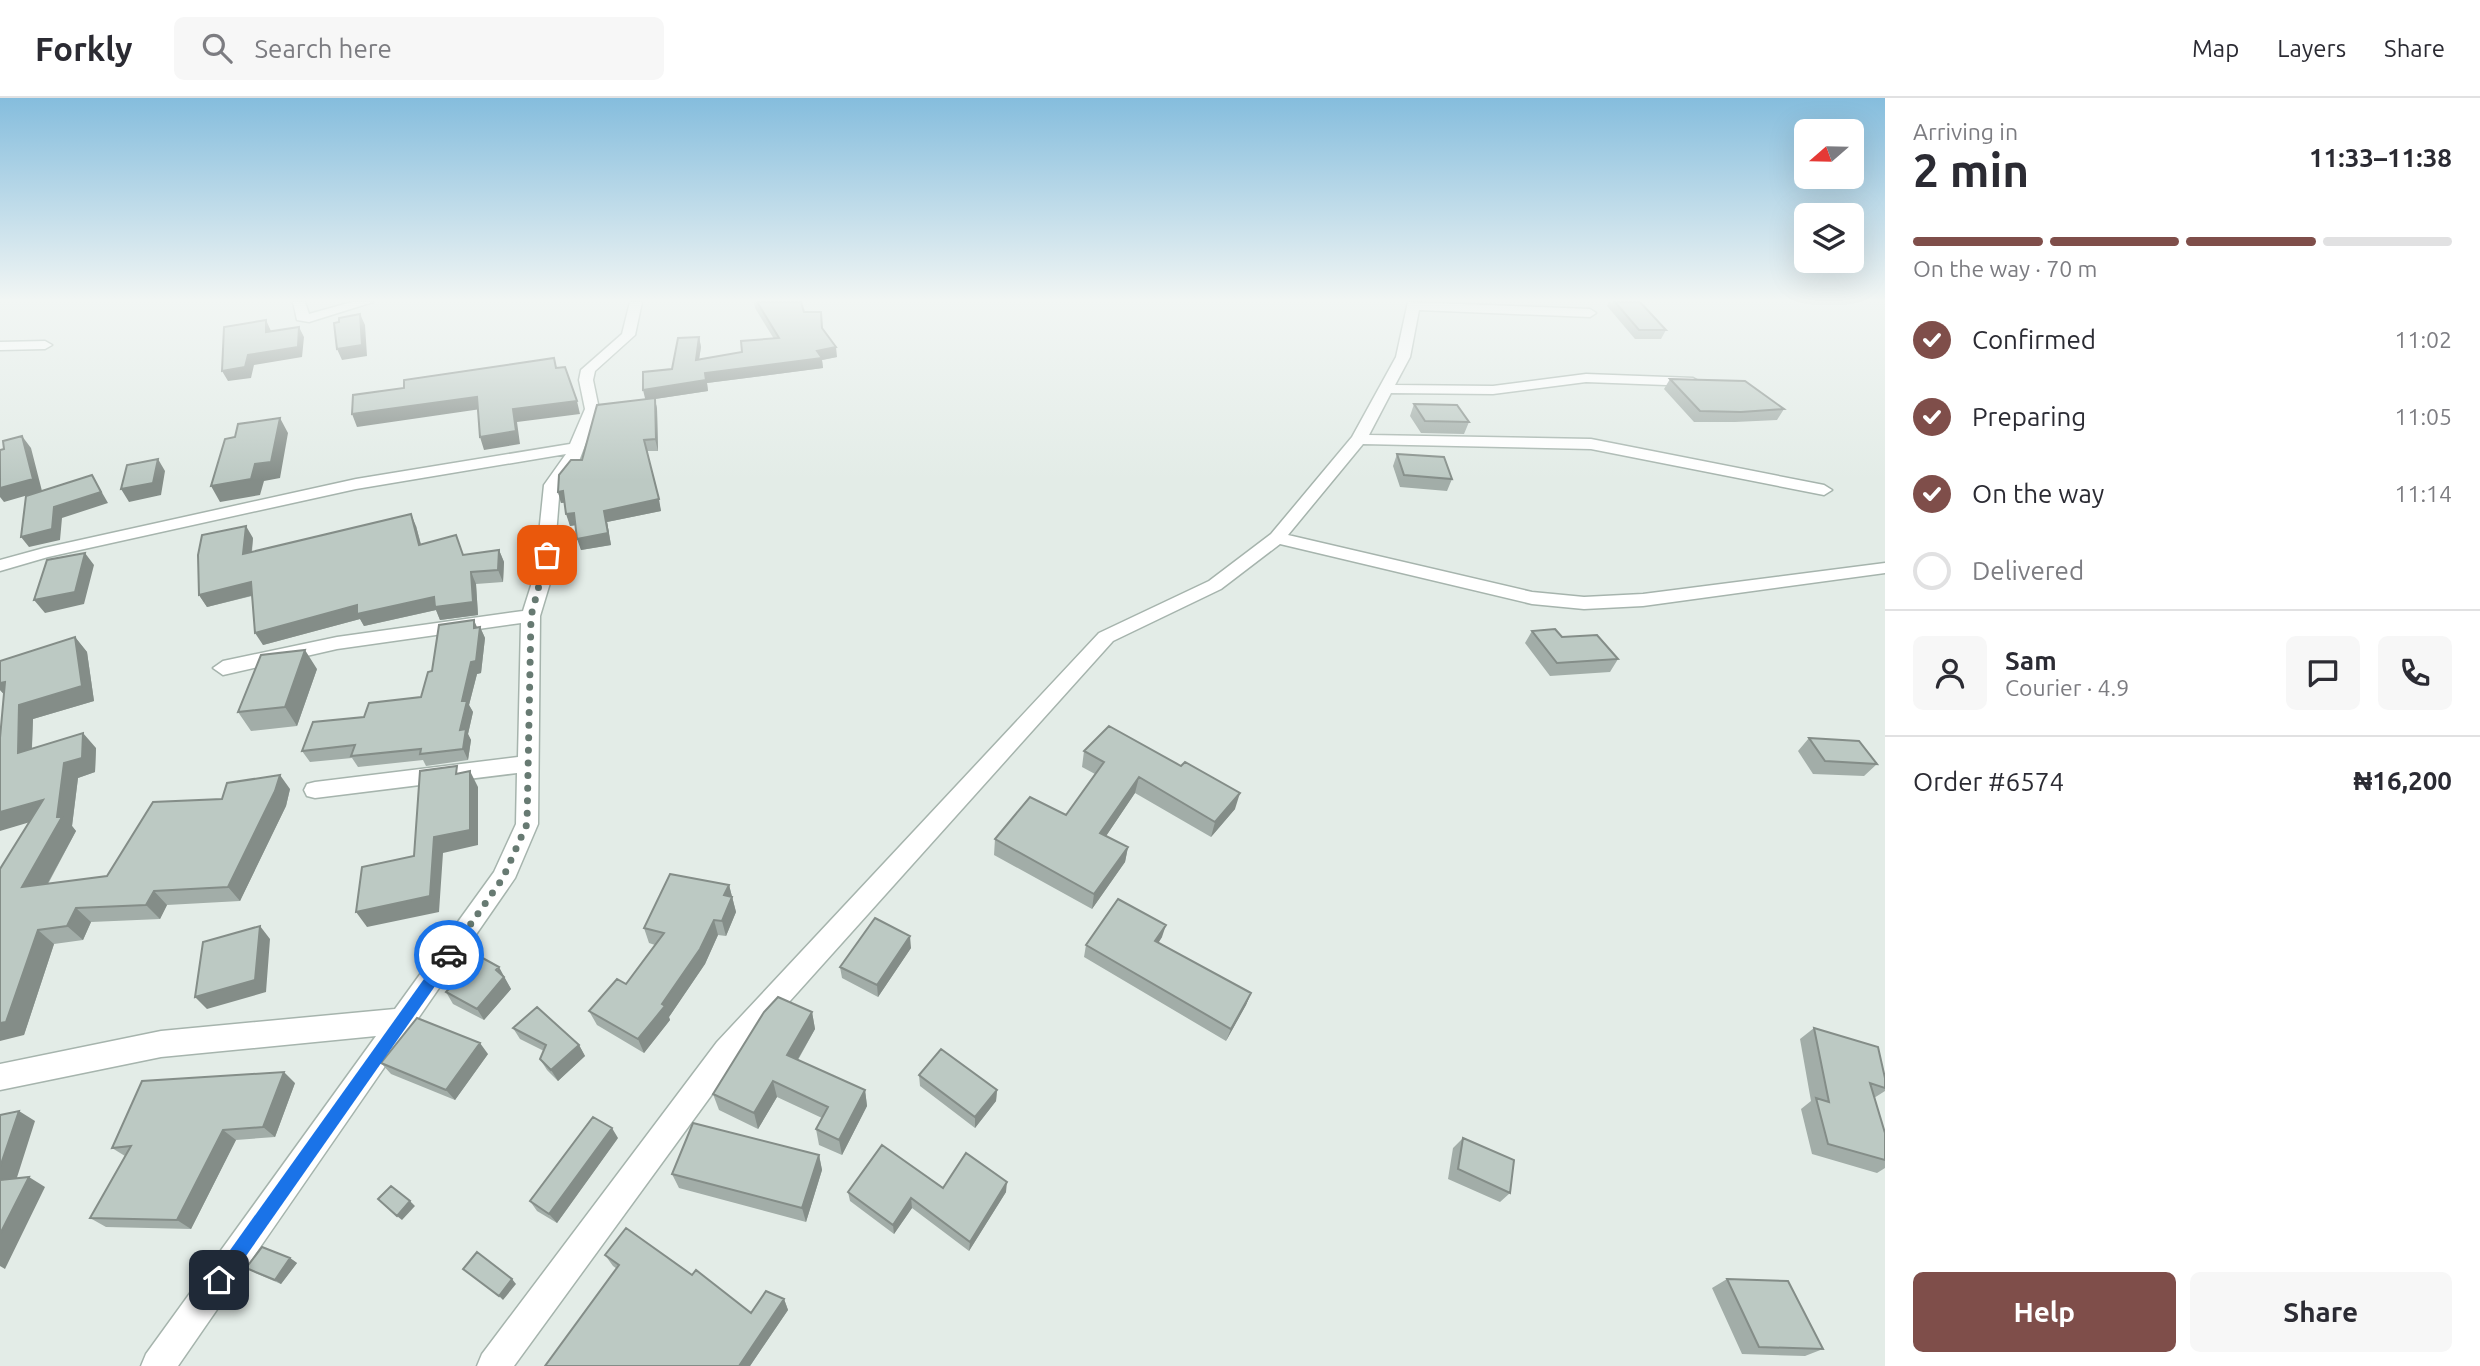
<!DOCTYPE html>
<meta charset="utf-8">
<style>
:root{--surface:#fff;--page:#f7f7f7;--text:#2b2b33;--muted:#7c7c81;--line:#e1e1e2;--accent:#7f4e4a}
body{margin:0;font-family:Ubuntu,sans-serif;background:var(--page);color:var(--text);height:100vh;display:flex;flex-direction:column;font-size:26px;white-space:nowrap}
*{box-sizing:border-box;margin:0}
p{font-size:23px;color:var(--muted)}
.icon{flex:none;width:38px;height:38px;fill:none;stroke:currentColor;stroke-width:2;stroke-linecap:round;stroke-linejoin:round}
.map{position:relative;flex:1;overflow:hidden}
.panel{display:flex;flex-direction:column;background:var(--surface);width:595px}
.panel>*{flex:none}
.needle{width:46px;rotate:250deg}
.controls{position:absolute;left:1794px;top:21px;display:grid;gap:14px}
.controls a{display:grid;place-items:center;width:70px;height:70px;border-radius:10px;background:var(--surface);box-shadow:0 7px 28px #0002;font-size:35px}
.pin{position:absolute;display:grid;place-items:center;width:60px;height:60px;color:#fff;margin:-30px;border-radius:14px;box-shadow:0 4px 10px #0006}
.courier{position:absolute;display:grid;place-items:center;width:70px;height:70px;margin:-35px;border:5px solid #1a73e8;border-radius:50%;background:#fff;color:#222;box-shadow:0 2px 9px #0007}
.head em{font-style:normal;font-weight:700}
.head div{display:flex;flex-direction:column-reverse}
.head{display:flex;align-items:center;justify-content:space-between;height:119px;padding:0 28px}
h1{font-size:46px;font-weight:700;line-height:52px}
.bar{display:grid;grid-template-columns:repeat(4,1fr);gap:10px 7px;align-content:center;height:84px;padding:0 28px}
.bar i{height:9px;border-radius:5px;background:var(--line)}
.bar .active{background:var(--accent)}
.bar p{grid-column:span 4}
.line{display:flex;align-items:center;gap:18px;padding:0 28px;border-top:2px solid var(--line)}
.line div{flex:1}
.round{display:grid;place-items:center;flex:none;width:74px;height:74px;border-radius:10px;background:var(--page)}
ol{padding:0 28px;list-style:none}
li{display:flex;align-items:center;gap:21px;height:77px}
li p{margin-inline-start:auto}
li .icon{padding:7px;border-radius:50%;background:var(--accent);color:#fff;stroke-width:4}
li:last-child{color:var(--muted)}
li i{width:38px;height:38px;border:4px solid var(--line);border-radius:50%}
.action{display:flex;gap:14px;margin-top:auto;padding:14px 28px}
.action a{flex:1;height:80px;border-radius:10px;background:var(--accent);color:#fff;font-size:28px;font-weight:700;line-height:80px;text-align:center}
.action a+a{background:var(--page);color:var(--text)}
header{display:flex;align-items:center;gap:42px;box-sizing:border-box;height:98px;padding:0 35px;background:var(--surface);border-bottom:2px solid var(--line)}
header strong{font-size:33px}
nav{display:flex;gap:38px;margin-inline-start:auto;font-size:24px}
.search{width:490px;height:63px;background:var(--page);display:flex;align-items:center;gap:18px;box-sizing:border-box;padding:0 24px;border-radius:10px;color:var(--muted);font-size:26px}
main{display:flex;flex:1;min-height:0}
.map>svg:first-child{display:block}
</style>
<header>
<strong>Forkly</strong>
<div class="search"><svg class="icon" aria-label="search" viewBox="0 0 24 24"><circle cx="10" cy="10" r="6"/><path d="M15 15l6 6"/></svg>Search here</div>
<nav><a>Map</a><a>Layers</a><a>Share</a></nav>
</header>
<main>
<div class="map">
<svg width="1885" height="1268" viewBox="0 0 1885 1268">
<rect width="100%" height="100%" fill="#e3ece7"/>
<g fill="none" stroke-linecap="round" stroke-linejoin="round">
<defs>
<path id="street" d="M293 204H305L309 216 352 204H373L309 224 297 222Z
M630 204H642L635 237 595 273 593 282 599 311 579 363 560 387 553 475 540 518 538 726 515 780 178 1268H141L146 1256 376 938 161 959 0 992V966L161 933 395 911 494 774 516 726 517 675 315 700 307 698 304 692 307 686 315 684 518 659 521 525 337 551 223 577 213 570 223 563 337 539 523 513 535 475 544 387 566 356 356 391 48 459 0 473V462L44 450 356 381 570 346 585 311 579 282 581 272 622 236Z
M1408 204 1590 211 1596 215 1590 219 1419 212 1410 259 1395 287 1493 288 1586 276 1693 280 1700 284 1693 288 1586 284 1493 296 1391 295 1369 337 1591 341 1824 387 1832 392 1824 397 1591 351 1363 346 1288 437 1532 494 1584 499 1643 496 1885 465V475L1643 508 1584 511 1532 506 1280 446 1221 491 1113 543 737 962 514 1268H477L482 1256 717 944 1099 535 1209 483 1271 436 1352 339 1396 259Z
M0 244 45 243 52 247 45 251 0 252Z"/>
</defs>
<!-- street casing -->
<use href="#street" stroke="#a6b4ad" stroke-width="3"/>
<!-- street -->
<use href="#street" fill="#fff" fill-rule="evenodd"/>
</g>
<!-- wall -->
<path fill="#a2ada8" d="M754 204H801L804 214 822 230 837 259 822 262 823 270 707 285 708 293 655 301 657 311 658 353H646L661 413 607 424 611 447 581 452 575 427 570 428 565 405H561L558 394 582 362 645 301 699 239 701 249 699 262 742 254 774 241 755 210Z
M1609 204H1640L1666 232 1661 241H1635L1607 208Z
M1670 281 1784 311 1777 322 1735 324H1694L1664 291Z
M1414 306 1469 324 1464 336 1421 335 1410 318Z
M1397 356 1452 381 1447 393 1400 389 1393 368Z
M416 428 421 446 464 457 499 452 504 464 503 484 476 486 478 517 440 522 436 512 364 528 360 521 263 547 252 498 207 509 199 497 253 440 252 454Z
M477 529H480L485 540 481 575 477 576 469 607 473 614 468 636 471 642 468 662 426 668 423 662 358 669 352 660 310 664 302 653 364 619 421 599 432 573Z
M1532 533 1562 539 1618 561 1610 574 1550 578 1525 545Z
M75 539 87 554 94 603 33 621 32 650H96L95 674 78 680 72 728 76 733 48 786 107 778 222 701 290 691 286 708 240 803 167 807 160 821 91 824 83 842 54 846 24 937 29 725 4 596 0 592Z
M317 571 297 628 251 633 238 614Z
M1809 640 1877 666 1864 678 1813 676 1798 653Z
M1084 653 1235 711 1211 739 1135 695 1106 738 1128 749 1125 764 1092 811 994 757 995 741 1066 717 1095 676 1082 669Z
M729 787 736 814 726 838 718 837 705 866 669 919 670 922 644 955 597 927 589 913 626 886 655 847 649 845 644 830Z
M1162 839 1158 845 1251 895 1246 907 1226 943 1084 859 1086 847Z
M911 850 878 899 842 880 840 869Z
M505 881 511 891 484 922 453 906 446 894Z
M812 914 815 931 798 962 865 992 867 1008 842 1057 819 1047 816 1031 822 1020 777 999 758 1031 719 1012 713 996Z
M513 930 579 947 585 958 558 983 547 972 540 961 544 953 520 941Z
M1814 930 1885 980V993L1874 1000 1885 1062V1070L1877 1075 1812 1056 1801 1011 1811 1003 1800 941Z
M488 956 455 1002 391 976 381 965Z
M919 977 997 992 996 1003 975 1030 920 988Z
M295 985 275 1039 236 1042 191 1131 106 1129 90 1120 125 1058 112 1050Z
M618 1040 557 1125 537 1113 530 1103Z
M1463 1040 1510 1095 1500 1104 1448 1081 1453 1050Z
M819 1057 822 1072 806 1124 679 1090 672 1076Z
M943 1090 1006 1094 969 1153 912 1110 894 1136 850 1103 848 1094Z
M605 1157 692 1177 751 1215 784 1201 788 1212 750 1268 613 1168Z
M290 1160 297 1165 281 1186 253 1174 246 1170Z
M1727 1181 1823 1251 1805 1258 1742 1256 1712 1190Z"/>
<!-- shaded-wall -->
<path fill="#848d88" d="M360 216 365 227 367 258 342 262 337 251Z
M266 222 271 233V244L266 234Z
M299 229 304 239 302 259 254 267 251 280 228 283 222 273 248 257Z
M699 239 701 249 697 273 696 262Z
M836 249 837 259 822 262 823 270 707 285 708 293 655 301 657 311 658 353 643 292 705 275Z
M477 299 481 311 357 329 352 316Z
M577 303 580 316 517 324 520 346 484 352 480 339 513 311Z
M280 320 288 335 280 380 264 383 260 397 220 404 211 388 255 366Z
M22 338 31 350 42 393 4 404 0 399V390Z
M158 361 165 373 161 397 129 404 121 391Z
M92 377 108 405 62 420 60 442 29 449 21 439Z
M563 393 567 404 561 405 558 394Z
M659 401 661 413 607 424 611 447 581 452 577 441 604 413Z
M574 415 577 427 570 428 566 416Z
M411 416 416 428 424 459 419 447Z
M246 428 253 440 250 468 243 456Z
M499 452 504 464 503 484 498 472Z
M85 455 94 467 84 506 45 515 34 502Z
M471 474 476 486 478 517 440 522 436 512 364 528 360 521 263 547 255 535Z
M251 484 258 496 207 509 199 497Z
M474 522 479 534 480 529 485 540 481 575 477 576 469 607 473 614 468 636 471 642 468 662 463 651 460 632 462 603 474 530Z
M75 539 87 554 94 603 33 621 31 669 18 655 19 607Z
M305 552 317 571 297 628 285 609Z
M5 584 8 601 0 592V585Z
M83 635 96 650 95 674 78 680 72 728 76 733 38 803 22 789 64 665Z
M470 673 478 689V747L443 755 439 814 367 829 356 814 434 739Z
M280 677 290 691 286 708 240 803 228 789Z
M1139 679 1135 695 1098 750 1100 735Z
M1240 695 1235 711 1211 739 1215 724Z
M43 702 57 716 0 733V714Z
M1128 749 1125 764 1092 811 1094 796Z
M729 787 736 814 726 838 722 823 724 797Z
M154 793 167 807 160 821 146 807Z
M76 810 91 824 83 842 67 828Z
M714 822 718 837 705 866 669 919 670 922 644 955 638 941 662 906Z
M1166 827 1162 839 1152 855 1155 843Z
M260 828 270 841 266 894 207 911 195 899Z
M38 832 54 846 24 937 0 943V925Z
M910 838 911 850 878 899 877 887Z
M499 869 511 891 484 922 477 911Z
M1251 895 1246 907 1226 943 1231 931Z
M812 914 815 931 791 973 787 957Z
M480 945 488 956 455 1002 446 992Z
M579 947 585 958 558 983 551 972Z
M284 974 295 985 275 1039 263 1029Z
M773 983 777 999 758 1031 754 1015Z
M865 992 867 1008 842 1057 839 1042Z
M997 992 996 1003 975 1030V1019Z
M19 1013 35 1023 13 1092 0 1085V1069Z
M612 1030 618 1040 557 1125 549 1116Z
M223 1032 236 1042 191 1131 177 1122Z
M819 1057 822 1072 806 1124 802 1110Z
M29 1079 45 1089 5 1171 0 1168V1136Z
M1007 1084 1006 1094 969 1153 970 1144Z
M911 1100 912 1110 894 1136 893 1127Z
M410 1103 415 1108 402 1122 397 1118Z
M290 1160 297 1165 281 1186 275 1182Z
M512 1181 516 1186 503 1202 499 1198Z
M784 1201 788 1212 750 1268H739Z"/>
<!-- building -->
<path fill="#bcc9c3" stroke="#848d88" stroke-width="2" d="M757 204H801L804 214H821L822 230 836 249 817 253 822 260 705 275 706 282 643 292V274L672 271 678 240 699 239 696 262 742 254 741 243 779 240Z
M1615 204H1640L1666 232H1639Z
M360 216 362 247 337 251 334 225 339 224V220Z
M266 222V234L299 229 298 249 248 257 245 269 222 273 224 229Z
M554 260 556 270 565 269 577 303 513 311 516 333 480 339 477 299 352 316 353 297 404 290V282Z
M1670 281 1745 283 1784 311 1741 314 1700 313Z
M655 300 656 341 644 342 659 401 604 413 608 435 577 441 574 415 566 416 563 393 558 394 559 377 571 362H582L597 307Z
M1414 306 1457 307 1469 324 1425 323Z
M280 320 271 364 255 366 251 381 211 388 225 341 235 339 238 326Z
M22 338 33 381 0 390V352L4 351 3 343Z
M1397 356 1444 359 1452 381 1404 377Z
M158 361 153 385 121 391 127 367Z
M92 377 101 394 54 409 52 431 21 439 26 398Z
M411 416 419 447 456 437 463 457 499 452 498 472 471 474 473 504 435 509 434 499 357 516V507L255 535 251 484 199 497 198 457 202 437 246 428 243 456Z
M85 455 75 494 34 502 47 462Z
M474 522V530L480 529 476 563 471 564 462 603H467L460 632 466 631 463 651 420 656 421 651 351 658 355 647 302 653 313 624 364 619 369 605 421 599 428 574 432 573 439 527Z
M1555 531 1562 539 1597 537 1618 561 1557 565 1532 533Z
M75 539 82 588 19 607 18 655 83 635 82 660 64 665 57 719H62L22 789 107 778 153 704 222 701 227 685 280 677 275 693 228 789 154 793 146 807 76 810 67 828 38 832 6 924 0 925V771L43 702 0 714V640L5 584 0 585V563Z
M305 552 285 609 238 614 261 557Z
M1109 628 1181 668 1185 664 1240 695 1215 724 1139 679 1100 735 1128 749 1094 796 995 741 1030 699 1066 717 1104 664 1084 653Z
M1809 640 1859 643 1877 666 1825 663Z
M457 668 456 676 470 673V732L434 739 430 798 356 814 362 769 414 758 420 673Z
M670 776 729 787 724 797 732 799 722 823 714 822 700 851 662 906 665 908 638 941 589 913 617 881 626 886 664 835 644 830Z
M1118 801 1166 827 1155 843 1251 895 1231 931 1086 847Z
M875 820 910 838 877 887 840 869Z
M260 828 255 882 195 899 203 844Z
M479 858 499 869 496 872 504 879 477 911 446 894Z
M778 899 812 914 787 957 865 992 839 1042 816 1031 828 1009 773 983 754 1015 713 996 764 914Z
M537 909 579 947 551 972 540 961 546 947 513 930Z
M417 920 480 945 446 992 381 965Z
M1814 930 1878 949 1885 980V990L1870 985 1885 1035V1062L1828 1046 1816 1000 1829 1004Z
M941 951 997 992 975 1019 919 977Z
M284 974 263 1029 223 1032 177 1122 90 1120 131 1048 112 1050 142 983Z
M19 1013 0 1069V1017Z
M593 1019 612 1030 549 1116 530 1103Z
M693 1025 819 1057 802 1110 672 1076Z
M1463 1040 1514 1062 1510 1095 1458 1071Z
M882 1047 943 1090 966 1055 1007 1084 970 1144 911 1100 893 1127 848 1094Z
M29 1079 0 1136V1082Z
M391 1088 410 1103 397 1118 378 1101Z
M626 1130 692 1177 696 1172 751 1215 766 1193 784 1201 739 1268H545L619 1167 605 1157Z
M262 1149 290 1160 275 1182 246 1170Z
M477 1154 512 1181 499 1198 463 1171Z
M1727 1181 1788 1183 1823 1251 1759 1249Z"/>
<!-- sky -->
<linearGradient id="sky" x2="0" y2="1"><stop stop-color="#85bddd"/><stop offset="0.53" stop-color="#f2f6f4"/><stop offset="1" stop-color="#f2f6f4" stop-opacity="0"/></linearGradient>
<rect width="1885" height="382" fill="url(#sky)"/>
<!-- route -->
<path fill="#1a73e8" d="M449 851 456 857 454 861 225 1188 219 1190 213 1188 211 1182 213 1176 444 853Z"/>
<g fill="none" stroke-linecap="round" stroke-linejoin="round">
<!-- done -->
<path stroke="#677a72" stroke-width="7" stroke-dasharray="0 12.6" d="M449 857 503 780 527 726 531 518 547 457"/>
</g>
</svg>
<div class="controls">
<a><svg class="needle" viewBox="-14 -14 28 28"><path d="M0-13l5 13h-10z" fill="#e53935"/><path d="M0 13l5-13h-10z" fill="#7c7c81"/></svg></a>
<a><svg class="icon" aria-label="layers" viewBox="0 0 24 24"><path d="M12 4l9 5-9 5-9-5zM3 14l9 5 9-5"/></svg></a>
</div>
<div class="pin" style="left:547px;top:457px;background:#ea580c"><svg class="icon" aria-label="bag" viewBox="0 0 24 24"><path d="M5 8h14l-1 12H6zM9 8a3 3 0 0 1 6 0"/></svg></div>
<div class="pin" style="left:219px;top:1182px;background:#1f2937"><svg class="icon" aria-label="home" viewBox="0 0 24 24"><path d="M3 11l9-7 9 7M6 9v11h12V9"/></svg></div>
<div class="courier" style="left:449px;top:857px"><svg class="icon" aria-label="car" viewBox="0 0 24 24"><path d="M5 17H2v-5l4-1 3-4h7l3 4 3 1v5h-3M9 17h6M6 11h13"/><circle cx="7" cy="17" r="2"/><circle cx="17" cy="17" r="2"/></svg></div>
</div>
<section class="panel">
<div class="head"><div><h1>2 min</h1><p>Arriving in</p></div><em>11:33–11:38</em></div>
<div class="bar"><i class="active"></i><i class="active"></i><i class="active"></i><i></i><p>On the way · 70 m</p></div>
<ol>
<li><svg class="icon" aria-label="check" viewBox="0 0 24 24"><path d="M5 12l5 5 9-10"/></svg>Confirmed<p>11:02</p></li>
<li><svg class="icon" aria-label="check" viewBox="0 0 24 24"><path d="M5 12l5 5 9-10"/></svg>Preparing<p>11:05</p></li>
<li><svg class="icon" aria-label="check" viewBox="0 0 24 24"><path d="M5 12l5 5 9-10"/></svg>On the way<p>11:14</p></li>
<li><i></i>Delivered</li>
</ol>
<div class="line" style="height:126px"><a class="round"><svg class="icon" aria-label="person" viewBox="0 0 24 24"><circle cx="12" cy="8" r="4"/><path d="M4 21q1-7 8-7t8 7"/></svg></a><div><b>Sam</b><p>Courier · 4.9</p></div><a class="round"><svg class="icon" aria-label="chat" viewBox="0 0 24 24"><path d="M4 5h16v11H9l-5 4z"/></svg></a><a class="round"><svg class="icon" aria-label="phone" viewBox="0 0 24 24"><path d="M5 4h4l2 5-3 2q2 4 5 5l2-3 5 2v4C11 20 4 13 5 4z"/></svg></a></div>
<div class="line" style="height:91px"><div>Order #6574</div><b>₦16,200</b></div>
<div class="action"><a>Help</a><a>Share</a></div>
</section>
</main>
